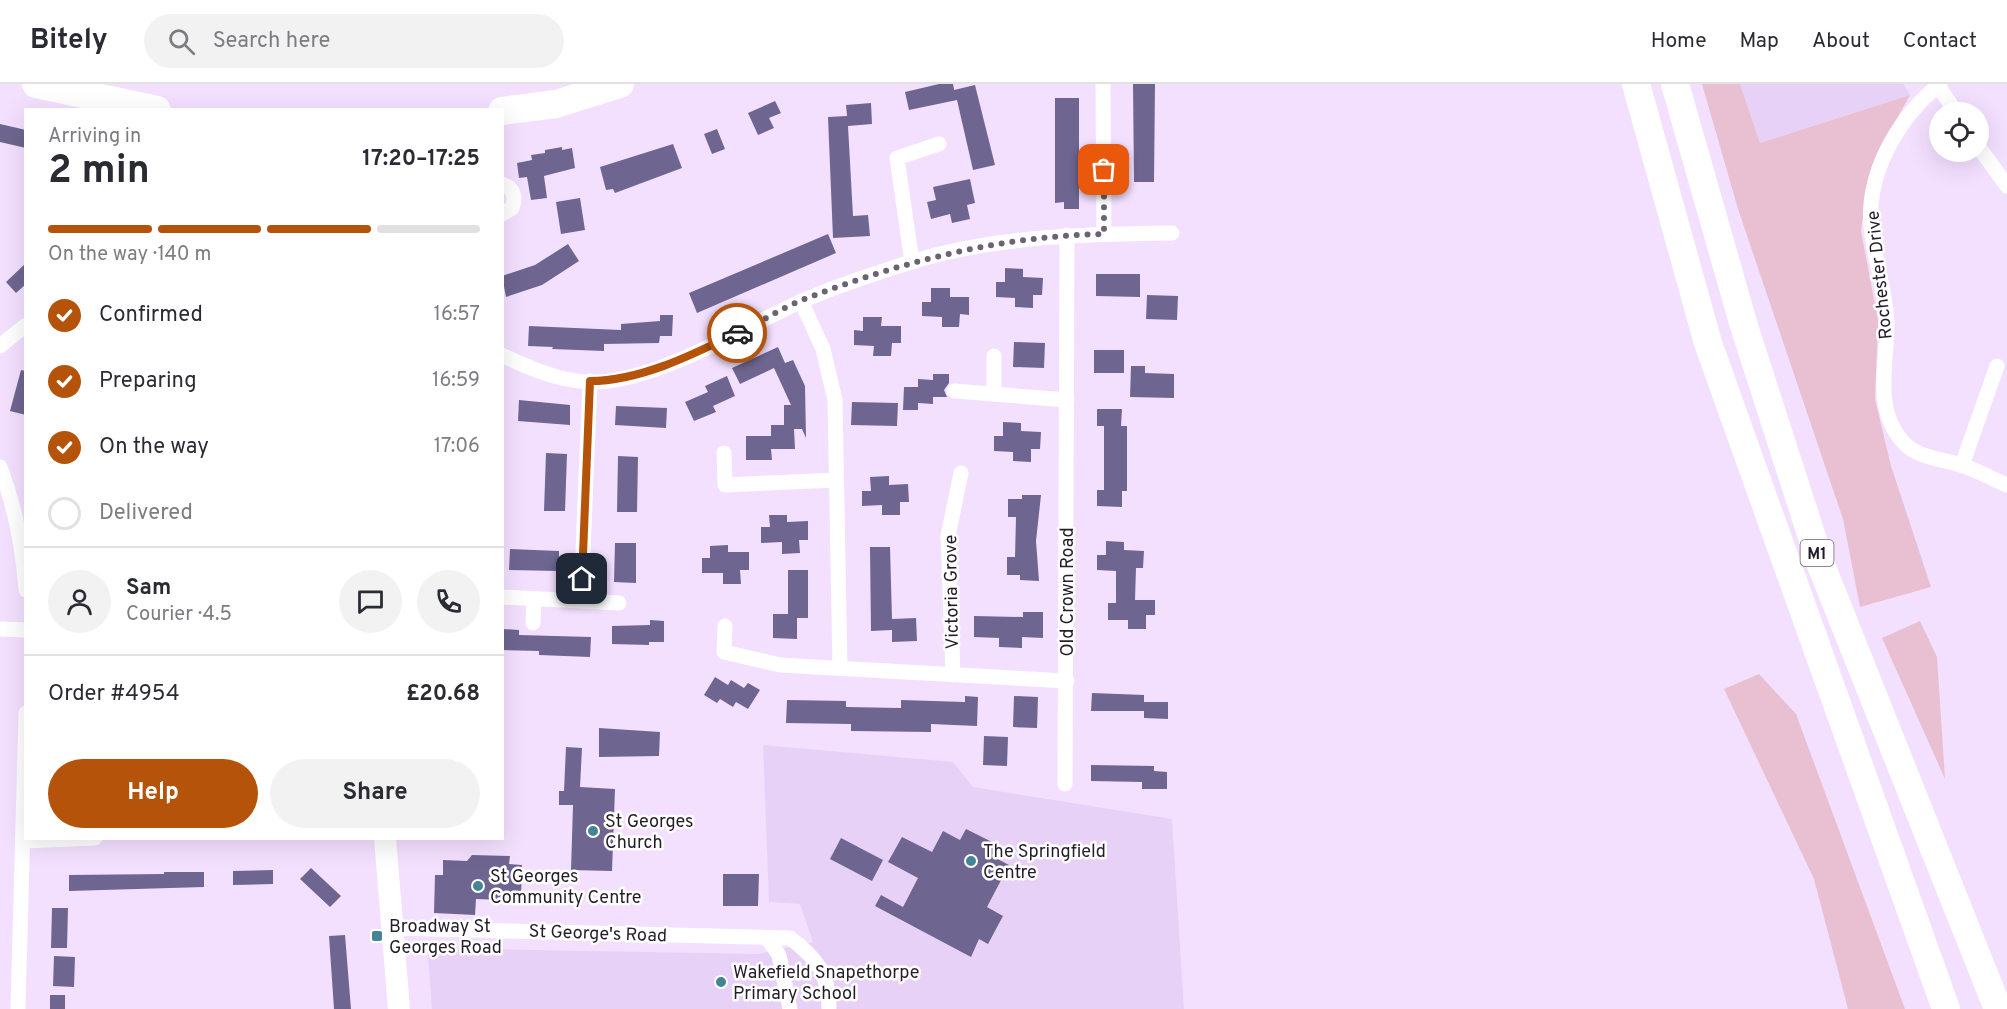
<!DOCTYPE html>
<meta charset="utf-8">
<style>
:root{--surface:#fff;--page:#f2f2f3;--text:#2b2b33;--muted:#7c7c81;--line:#e1e1e2;--accent:#b45309}
body{margin:0;font-family:Overpass,sans-serif;background:var(--page);color:var(--text);height:100vh;display:flex;flex-direction:column;font-size:22px;white-space:nowrap}
*{box-sizing:border-box;margin:0}
p{font-size:20px;color:var(--muted)}
.icon{flex:none;width:33px;height:33px;fill:none;stroke:currentColor;stroke-width:2;stroke-linecap:round;stroke-linejoin:round}
.map{position:relative;flex:1;overflow:hidden}
.panel{position:absolute;left:24px;top:24px;width:480px;height:732px;display:flex;flex-direction:column;background:var(--surface);border-radius:0px;box-shadow:0 6px 24px #0002}
.panel>*{flex:none}
.tools{position:absolute;left:1929px;top:18px;display:grid;gap:12px}
.tools a{display:grid;place-items:center;width:60px;height:60px;border-radius:50%;background:var(--surface);box-shadow:0 6px 24px #0002;font-size:30px}
.pin{position:absolute;display:grid;place-items:center;width:51px;height:51px;color:#fff;margin:-26px;border-radius:12px;box-shadow:0 3px 9px #0006}
.courier{position:absolute;display:grid;place-items:center;width:60px;height:60px;margin:-30px;border:4px solid #b45309;border-radius:50%;background:#fff;color:#222;box-shadow:0 2px 8px #0007}
.summary em{font-style:normal;font-weight:700}
.summary div{display:flex;flex-direction:column-reverse}
.summary{display:flex;align-items:center;justify-content:space-between;height:102px;padding:0 24px}
h1{font-size:39px;font-weight:700;line-height:45px}
.bar{display:grid;grid-template-columns:repeat(4,1fr);gap:9px 6px;align-content:center;height:72px;padding:0 24px}
.bar i{height:8px;border-radius:4px;background:var(--line)}
.bar .active{background:var(--accent)}
.bar p{grid-column:span 4}
.line{display:flex;align-items:center;gap:15px;padding:0 24px;border-top:2px solid var(--line)}
.line div{flex:1}
.round{display:grid;place-items:center;flex:none;width:63px;height:63px;border-radius:32px;background:var(--page)}
ol{padding:0 24px;list-style:none}
li{display:flex;align-items:center;gap:18px;height:66px}
li p{margin-inline-start:auto}
li .icon{padding:6px;border-radius:50%;background:var(--accent);color:#fff;stroke-width:4}
li:last-child{color:var(--muted)}
li i{width:33px;height:33px;border:3px solid var(--line);border-radius:50%}
.button{display:flex;gap:12px;margin-top:auto;padding:12px 24px}
.button a{flex:1;height:69px;border-radius:36px;background:var(--accent);color:#fff;font-size:24px;font-weight:700;line-height:69px;text-align:center}
.button a+a{background:var(--page);color:var(--text)}
header{display:flex;align-items:center;gap:36px;box-sizing:border-box;height:84px;padding:0 30px;background:var(--surface);border-bottom:2px solid var(--line)}
header strong{font-size:28px}
nav{display:flex;gap:33px;margin-inline-start:auto;font-size:21px}
.search{width:420px;height:54px;background:var(--page);display:flex;align-items:center;gap:15px;box-sizing:border-box;padding:0 21px;border-radius:33px;color:var(--muted);font-size:22px}
.map>svg:first-child{display:block}
</style>
<header>
<strong>Bitely</strong>
<div class="search"><svg class="icon" aria-label="search" viewBox="0 0 24 24"><circle cx="10" cy="10" r="6"/><path d="M15 15l6 6"/></svg>Search here</div>
<nav><a>Home</a><a>Map</a><a>About</a><a>Contact</a></nav>
</header>
<div class="map">
<svg width="2007" height="925" viewBox="0 0 2007 925">
<rect width="100%" height="100%" fill="#f3e0ff"/>
<!-- built -->
<path fill="#e8d1f6" d="M1740 0H1903L1910 11 1760 59Z
M763 661 953 678 973 703 1172 735 1184 925H432L428 871 433 864 759 870 813 858 800 820 769 818Z"/>
<!-- green -->
<path fill="#e8c0d2" d="M1702 0H1740L1760 59 1910 11 1881 63 1865 115 1861 147 1878 236 1875 315 1891 382 1931 503 1860 523 1843 435 1738 125Z
M1920 537 1937 573 1945 695 1882 554Z
M1759 590 1796 630 1905 925H1848L1814 795 1724 605Z"/>
<!-- building -->
<path fill="#6e6690" d="M939 0H953L955 10 954 6 975 1 995 81 973 86 957 16 909 26 905 8Z
M1133 0H1155L1154 98H1134Z
M1055 14H1079V125H1064V118L1055 119Z
M775 17 781 29 769 34 774 44 758 51 748 29Z
M871 19 872 40 848 42 853 132 868 131 870 152 833 154 828 33 847 32 846 21Z
M0 40 26 46V64L0 58Z
M717 45 725 65 712 70 704 50Z
M673 60 682 84 615 109 613 105 606 106 600 83Z
M562 63V66L572 64 575 84 544 92 547 114 531 116 527 93 519 94 517 79 532 76 531 71 545 69V66Z
M970 95 975 119 967 121 970 135 952 139 950 130 931 135 927 118 936 116 933 103Z
M580 114 585 146 561 150 556 118Z
M828 150 836 169 697 229 689 209Z
M568 160 579 177 542 201 506 213 502 192 535 181Z
M26 179V200L16 209 6 198Z
M1005 184 1023 185V193L1043 194 1042 211H1033V224L1015 223V214L996 213V198H1005Z
M1096 190H1140V213L1096 212Z
M931 204H950V213H969V231L960 230 959 243H942V233L922 232V218H931Z
M1147 211 1178 212 1177 236 1146 235Z
M660 231H673L672 252H660L659 259 604 260V267L552 265 553 263 528 262 529 242 621 246V240L660 237Z
M863 233H882L881 242H901V259H892L891 272H873L874 262 854 261V246L863 247Z
M1014 258 1045 259 1044 284 1013 283Z
M778 263 785 279 793 276 805 302 806 354 802 345H794L795 365H771L772 376H746V352H771V341H784V321H791L774 284 740 300 732 284Z
M1094 266H1124V289H1094Z
M1131 282H1145V289L1174 290V314L1130 313Z
M21 286 26 287V331L10 327Z
M933 290H949V299L944 306 947 313H933V320L918 319V326H903L904 303H918V295L933 296Z
M727 292 735 312 713 322 716 328 694 337 685 318 708 308 705 302Z
M519 316 570 321V341L518 337Z
M852 318 898 319 897 342 851 341Z
M616 322 667 324 666 344 615 341Z
M1097 325H1122L1121 342H1127V407H1122V423L1097 422V406H1104V342H1097Z
M1003 338 1021 339V347L1041 348 1040 365H1031V378L1013 377V368L994 367V352H1003Z
M546 369 567 370 565 427H544Z
M618 372 638 373 637 428H617Z
M889 392V401L908 400 909 418H900V431H882V421L862 422V407H871L870 393Z
M1022 411H1041L1036 457 1039 497 1020 496V491H1007V473H1015L1016 433H1008V415H1022Z
M769 431H787V438L808 437V456H799L800 469 782 470V458L761 459V443H770Z
M1106 457 1124 458V466L1144 467 1143 484H1136L1135 516H1155V531H1146V545H1128V536H1108V519H1116V487L1097 486V471H1106Z
M615 459H636V499L614 498Z
M728 461V468H749V486H740L741 500H723V489H702V474H710V462Z
M870 463H890L892 535 916 534 917 557 892 558V546L871 547Z
M510 465 559 467V487L509 486Z
M788 486H808V534H797V555L773 554V530H788Z
M1023 528H1043V554L1022 553V564L999 563V554L974 553V532L1023 533Z
M650 536 664 537V558H649V561L612 560V542L650 541Z
M502 545 519 546V551L591 553 590 573 539 571V567L502 566Z
M715 593 728 601 731 596 744 604 748 599 760 606 748 625 736 618 733 623 720 615 717 619 704 611Z
M1092 609 1144 611V618H1168V635L1144 634V627H1091Z
M965 612 978 613 977 642 931 640V648L851 647V640L786 639 787 616 846 617V623L901 624V616L965 618Z
M1014 612 1038 613 1037 644 1013 643Z
M599 644 660 648 659 672 599 673Z
M984 652 1008 653 1007 682 983 681Z
M566 663 582 664 580 703 615 705 612 787 571 786 573 721H559V707H564Z
M1091 681 1154 682V687L1167 688V705H1142V698L1091 697Z
M966 745 998 761 992 772 1009 781 987 823 1003 832 988 860 979 855 971 873 875 822 881 811 903 823 918 794 888 778 902 753 932 768 943 747 960 756Z
M841 754 883 776 872 797 830 775Z
M472 771 510 772 509 780 522 781 521 812H504V816L476 815 475 831 434 829 435 791H443V776L467 777Z
M311 784 341 812 330 823 300 795Z
M273 786V800L233 801V787Z
M164 788H204V803L69 807V791L164 790Z
M723 790H759L758 822H723Z
M52 824H68L67 864H51Z
M345 851 351 925H334L329 852Z
M54 872 75 873 74 903 53 902Z
M50 911H65V925H50Z"/>
<g fill="none" stroke-linecap="round" stroke-linejoin="round">
<!-- street -->
<path stroke="#fff" stroke-width="15" d="M1103 0 1104 150
M1940 0C1897 35 1863 93 1872 151 1876 180 1886 210 1887 240 1887 280 1873 325 1903 358 1917 374 1942 375 1961 381 1977 386 1992 395 2007 401
M1938 2 1956 28
M1978 62 2007 102
M502 100C514 104 516 113 512 124L502 130
M912 178 897 74 939 60
M801 217 823 265 835 316 840 584
M0 262 26 241
M502 271C537 288 576 304 616 296 677 285 743 244 800 218 835 202 874 190 911 178 996 152 1084 150 1172 149
M954 307 1067 316
M994 310V272
M724 369 725 401 836 396
M1962 381 1997 282
M0 383C15 422 23 465 26 506
M502 513 619 519
M581 516 590 297
M533 539 534 515
M725 542 724 568 780 581 1067 597
M0 545 26 546
M953 591 948 452 961 389
M1065 700 1067 151
M23 757 95 754
M393 844 790 854C817 874 829 890 829 925
M767 854 779 871 790 925
M18 925 26 629"/>
<!-- secondary -->
<path stroke="#fff" stroke-width="22" d="M385 754 399 925"/>
<!-- highway -->
<path stroke="#fff" stroke-width="28" d="M36 0 157 26
M1636 0 1708 259 1946 925
M1675 0 1744 242 1821 481 1998 925
M502 27 556 20 620 0"/>
</g>
<g fill="none" stroke-linecap="round" stroke-linejoin="round">
<!-- done -->
<path stroke="#6d6274" stroke-width="6" stroke-dasharray="0 10.8" d="M737 249C759 239 780 225 802 216 900 178 999 152 1104 150V86"/>
<!-- route -->
<path stroke="#b45309" stroke-width="8" d="M582 495 590 297C640 297 692 271 737 249"/>
</g>
<!-- markers -->
<g fill="#438597" stroke="#fff" stroke-width="2">
<circle cx="593" cy="747" r="6"/>
<circle cx="971" cy="777" r="6"/>
<circle cx="478" cy="802" r="6"/>
<rect x="371" y="846" width="12" height="12" rx="3"/>
<circle cx="721" cy="898" r="6"/>
</g>
<g text-anchor="middle" stroke-width="5" stroke-linejoin="round" paint-order="stroke">
<!-- shield labels -->
<rect fill="#fff" stroke="#666269" stroke-width="1.5" x="1800.5" y="456" width="33" height="26" rx="4.5"/>
<g font-size="16" font-weight="bold" fill="#251e29">
<text x="1817" y="475">M1</text>
</g>
<!-- street labels -->
<g font-size="18" fill="#251e29" stroke="#fff">
<text transform="translate(1879 191) rotate(-96)" y="6">Rochester Drive</text>
<text transform="translate(951 508) rotate(-91)" y="6">Victoria Grove</text>
<text transform="translate(1067 508) rotate(-90)" y="6">Old Crown Road</text>
<text transform="translate(598 849) rotate(2)" y="6">St George's Road</text>
</g>
<!-- poi labels -->
<g font-size="18" fill="#251e29" stroke="#fff" text-anchor="start">
<text x="605" y="743">St Georges<tspan x="605" dy="21">Church</tspan></text>
<text x="983" y="773">The Springfield<tspan x="983" dy="21">Centre</tspan></text>
<text x="490" y="798">St Georges<tspan x="490" dy="21">Community Centre</tspan></text>
<text x="389" y="848">Broadway St<tspan x="389" dy="21">Georges Road</tspan></text>
<text x="733" y="894">Wakefield Snapethorpe<tspan x="733" dy="21">Primary School</tspan></text>
</g>
</g>
</svg>
<div class="tools">
<a><svg class="icon" aria-label="locate" viewBox="0 0 24 24"><circle cx="12" cy="12" r="6"/><path d="M12 2v4M12 18v4M2 12h4M18 12h4"/></svg></a>
</div>
<div class="pin" style="left:1104px;top:86px;background:#ea580c"><svg class="icon" aria-label="bag" viewBox="0 0 24 24"><path d="M5 8h14l-1 12H6zM9 8a3 3 0 0 1 6 0"/></svg></div>
<div class="pin" style="left:582px;top:495px;background:#1f2937"><svg class="icon" aria-label="home" viewBox="0 0 24 24"><path d="M3 11l9-7 9 7M6 9v11h12V9"/></svg></div>
<div class="courier" style="left:737px;top:249px"><svg class="icon" aria-label="car" viewBox="0 0 24 24"><path d="M5 17H2v-5l4-1 3-4h7l3 4 3 1v5h-3M9 17h6M6 11h13"/><circle cx="7" cy="17" r="2"/><circle cx="17" cy="17" r="2"/></svg></div>
<section class="panel">
<div class="summary"><div><h1>2 min</h1><p>Arriving in</p></div><em>17:20–17:25</em></div>
<div class="bar"><i class="active"></i><i class="active"></i><i class="active"></i><i></i><p>On the way · 140 m</p></div>
<ol>
<li><svg class="icon" aria-label="check" viewBox="0 0 24 24"><path d="M5 12l5 5 9-10"/></svg>Confirmed<p>16:57</p></li>
<li><svg class="icon" aria-label="check" viewBox="0 0 24 24"><path d="M5 12l5 5 9-10"/></svg>Preparing<p>16:59</p></li>
<li><svg class="icon" aria-label="check" viewBox="0 0 24 24"><path d="M5 12l5 5 9-10"/></svg>On the way<p>17:06</p></li>
<li><i></i>Delivered</li>
</ol>
<div class="line" style="height:108px"><a class="round"><svg class="icon" aria-label="person" viewBox="0 0 24 24"><circle cx="12" cy="8" r="4"/><path d="M4 21q1-7 8-7t8 7"/></svg></a><div><b>Sam</b><p>Courier · 4.5</p></div><a class="round"><svg class="icon" aria-label="chat" viewBox="0 0 24 24"><path d="M4 5h16v11H9l-5 4z"/></svg></a><a class="round"><svg class="icon" aria-label="phone" viewBox="0 0 24 24"><path d="M5 4h4l2 5-3 2q2 4 5 5l2-3 5 2v4C11 20 4 13 5 4z"/></svg></a></div>
<div class="line" style="height:78px"><div>Order #4954</div><b>£20.68</b></div>
<div class="button"><a>Help</a><a>Share</a></div>
</section>
</div>
